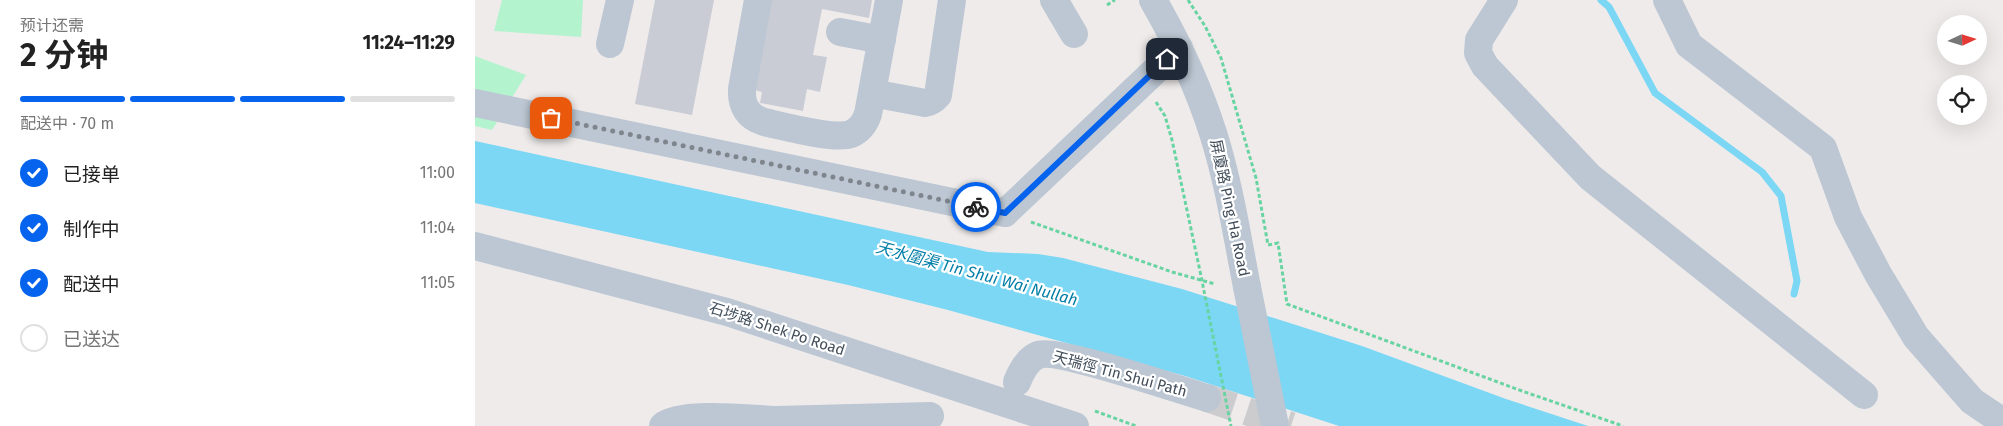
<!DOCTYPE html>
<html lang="zh">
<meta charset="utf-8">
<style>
:root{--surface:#fff;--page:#f2f2f2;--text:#222;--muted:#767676;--line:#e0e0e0;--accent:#0663ed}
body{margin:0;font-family:"Fira Sans","Noto Sans SC",sans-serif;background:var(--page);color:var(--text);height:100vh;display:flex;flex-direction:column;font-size:19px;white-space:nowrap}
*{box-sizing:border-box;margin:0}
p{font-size:16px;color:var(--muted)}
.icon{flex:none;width:28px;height:28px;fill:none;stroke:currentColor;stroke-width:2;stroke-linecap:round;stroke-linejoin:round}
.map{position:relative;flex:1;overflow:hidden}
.panel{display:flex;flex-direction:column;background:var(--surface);width:475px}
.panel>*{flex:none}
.needle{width:32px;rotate:86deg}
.buttons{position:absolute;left:1462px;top:15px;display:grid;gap:10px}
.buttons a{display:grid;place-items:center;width:50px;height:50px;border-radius:50%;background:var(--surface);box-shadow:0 5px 20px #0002;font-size:25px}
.pin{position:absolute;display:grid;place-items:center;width:42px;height:42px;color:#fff;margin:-21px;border-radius:10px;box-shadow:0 2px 8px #0006}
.courier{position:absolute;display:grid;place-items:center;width:50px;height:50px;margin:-25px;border:4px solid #0663ed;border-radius:50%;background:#fff;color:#222;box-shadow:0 1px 6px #0007}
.summary em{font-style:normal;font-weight:700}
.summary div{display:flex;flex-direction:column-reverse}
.summary{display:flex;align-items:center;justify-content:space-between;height:85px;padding:0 20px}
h1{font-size:32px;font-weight:700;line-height:38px}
.bar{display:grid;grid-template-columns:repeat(4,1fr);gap:8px 5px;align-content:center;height:60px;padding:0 20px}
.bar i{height:6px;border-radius:4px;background:var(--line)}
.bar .selected{background:var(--accent)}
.bar p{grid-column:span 4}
ol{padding:0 20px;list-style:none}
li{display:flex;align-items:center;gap:15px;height:55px}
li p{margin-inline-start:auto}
li .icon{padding:5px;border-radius:50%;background:var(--accent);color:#fff;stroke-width:4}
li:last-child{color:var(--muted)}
li i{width:28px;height:28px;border:2px solid var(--line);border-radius:50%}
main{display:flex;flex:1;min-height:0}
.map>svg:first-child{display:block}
</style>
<main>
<section class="panel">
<div class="summary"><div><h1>2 分钟</h1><p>预计还需</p></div><em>11:24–11:29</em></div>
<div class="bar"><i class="selected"></i><i class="selected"></i><i class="selected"></i><i></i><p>配送中 · 70 m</p></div>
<ol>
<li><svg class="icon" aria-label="check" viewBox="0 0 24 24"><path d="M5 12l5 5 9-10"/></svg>已接单<p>11:00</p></li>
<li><svg class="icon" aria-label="check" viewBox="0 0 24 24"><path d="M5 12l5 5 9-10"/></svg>制作中<p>11:04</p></li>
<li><svg class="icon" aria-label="check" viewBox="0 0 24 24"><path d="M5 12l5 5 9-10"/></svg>配送中<p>11:05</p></li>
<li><i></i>已送达</li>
</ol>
</section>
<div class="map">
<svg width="1528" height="426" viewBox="0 0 1528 426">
<rect width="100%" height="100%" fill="#efebeb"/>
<!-- green -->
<path fill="#b3f3ce" d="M27 0H108L106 37 19 31Z
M0 56 51 75 17 130 0 126Z"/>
<!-- water -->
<path fill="#7bd7f4" d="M0 141 513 252 563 254 588 258 707 289 887 346 1031 399 1113 426H864L710 376 473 310 373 285 0 203Z"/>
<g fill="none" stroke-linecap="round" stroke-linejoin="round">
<!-- stream -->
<path stroke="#7bd7f4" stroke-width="7" d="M1126 0 1134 7 1180 93 1287 172 1306 196 1322 281 1319 294"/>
</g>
<!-- building -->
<path fill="#c9ccd4" d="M180 0H239L217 115 160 104Z
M292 0H397L394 18 347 9 338 55 352 57 345 92 332 89 328 111 285 103 287 92 275 89Z"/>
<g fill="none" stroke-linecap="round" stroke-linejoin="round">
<!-- minor-tunnel -->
<path stroke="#ccccce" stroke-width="28" stroke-dasharray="28 14" stroke-linecap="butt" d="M732 398 816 426"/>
<!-- path -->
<path stroke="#68d4a2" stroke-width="3" stroke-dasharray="4 2.5" stroke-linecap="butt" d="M713 0 730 26 746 58 781 178 793 245 803 243 812 304 1047 391 1148 426
M632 5 640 0
M681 102 690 116 697 140 725 271
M556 222 697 272 740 284
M620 411 661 426"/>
<!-- minor -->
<path stroke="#bcc7d3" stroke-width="28" d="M283 0 267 89C266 106 273 117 289 122 308 126 359 140 376 134 385 130 390 123 393 114L414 0
M579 0 599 34
M678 0C701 40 724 89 738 133 754 183 762 236 772 287
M1029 0 1004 40 1003 53 1010 66 1115 177 1389 395
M1192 0 1214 45 1348 148 1373 217 1403 274 1441 337 1497 401 1528 422
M365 32 407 40
M135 44 145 0
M397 93 450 103C456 102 459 100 463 95L477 0
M0 103 530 213 704 48
M0 246 252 312 600 426
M542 382C546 372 553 359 563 355 582 348 705 390 732 398
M188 426C206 411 276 419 301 420
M299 426 301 420 455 416"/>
<!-- path-bridge -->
<path stroke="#68d4a2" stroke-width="3" stroke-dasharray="4 2.5" stroke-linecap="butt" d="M725 271 756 426"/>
<!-- minor-bridge -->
<path stroke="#bcc7d3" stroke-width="28" d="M772 287 800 426"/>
</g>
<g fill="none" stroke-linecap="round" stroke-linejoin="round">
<!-- done -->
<path stroke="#7f858d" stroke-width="5" stroke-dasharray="0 9" d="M76 118 501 207"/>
<!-- route -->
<path stroke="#0663ed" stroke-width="6" d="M501 207 530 213 692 59"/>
</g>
<g text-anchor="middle" stroke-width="4.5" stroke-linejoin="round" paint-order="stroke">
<!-- street labels -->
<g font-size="15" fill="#424e5a" stroke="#fff">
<text transform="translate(755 208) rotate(78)" y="5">屏廈路 Ping Ha Road</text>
<text transform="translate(302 329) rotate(18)" y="5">石埗路 Shek Po Road</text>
<text transform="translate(645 374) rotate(15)" y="5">天瑞徑 Tin Shui Path</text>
</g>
<!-- water labels -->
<g font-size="16" font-style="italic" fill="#017ea7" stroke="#fff">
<text transform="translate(502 273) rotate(15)" y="6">天水圍渠 Tin Shui Wai Nullah</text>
</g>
</g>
</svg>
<div class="buttons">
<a><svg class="needle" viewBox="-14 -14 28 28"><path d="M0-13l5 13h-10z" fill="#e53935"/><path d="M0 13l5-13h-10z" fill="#767676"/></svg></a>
<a><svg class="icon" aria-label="locate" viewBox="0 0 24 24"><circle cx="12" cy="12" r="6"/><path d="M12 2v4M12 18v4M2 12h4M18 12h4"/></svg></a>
</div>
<div class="pin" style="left:76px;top:118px;background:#ea580c"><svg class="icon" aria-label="bag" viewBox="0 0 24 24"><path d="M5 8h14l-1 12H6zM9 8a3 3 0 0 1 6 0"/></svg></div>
<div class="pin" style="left:692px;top:59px;background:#1f2937"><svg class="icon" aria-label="home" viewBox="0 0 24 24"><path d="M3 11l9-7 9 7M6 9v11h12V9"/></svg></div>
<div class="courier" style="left:501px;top:207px"><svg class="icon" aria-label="bike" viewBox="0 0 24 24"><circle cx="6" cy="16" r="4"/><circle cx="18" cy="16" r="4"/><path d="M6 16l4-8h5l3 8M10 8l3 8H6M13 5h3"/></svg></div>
</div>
</main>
